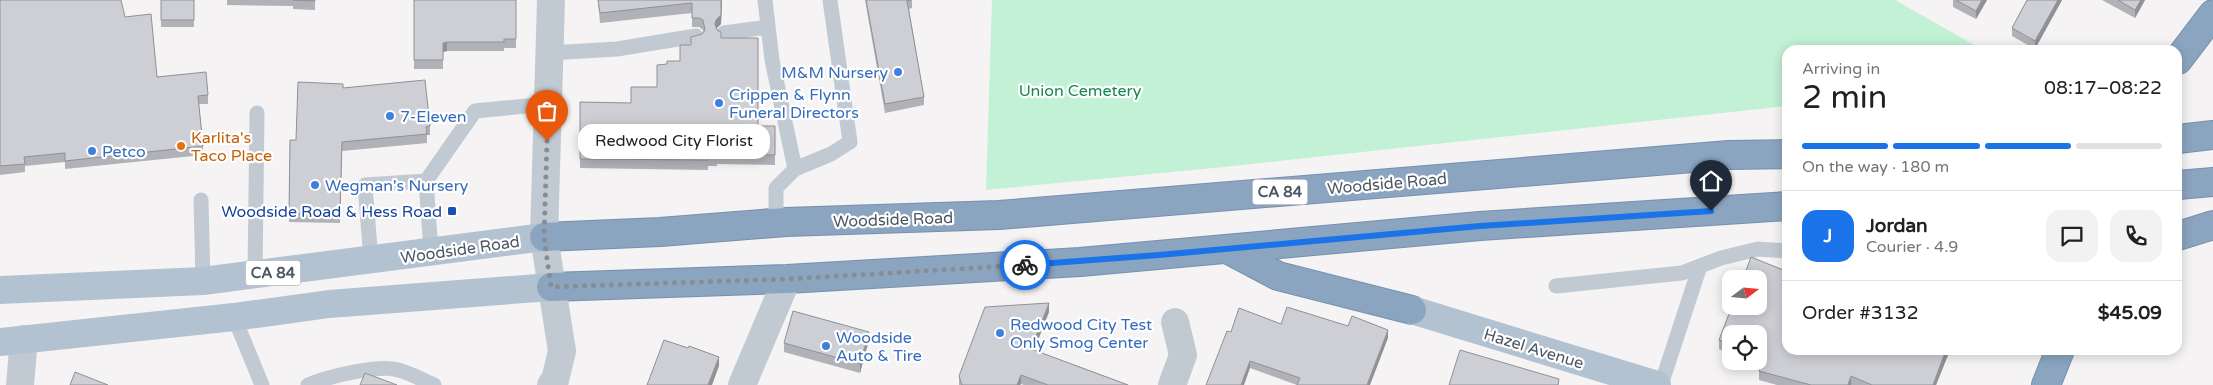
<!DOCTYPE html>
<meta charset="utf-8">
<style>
:root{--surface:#fff;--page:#f2f2f2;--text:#202124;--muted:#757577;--line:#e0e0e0;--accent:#1a73e8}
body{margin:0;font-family:"Varela Round",sans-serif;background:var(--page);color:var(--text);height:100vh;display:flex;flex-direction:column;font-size:19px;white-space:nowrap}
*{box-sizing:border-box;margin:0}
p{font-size:16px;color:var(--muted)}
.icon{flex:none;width:28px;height:28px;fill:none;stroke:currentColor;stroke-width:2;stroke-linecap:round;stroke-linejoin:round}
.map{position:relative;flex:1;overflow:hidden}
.panel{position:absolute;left:1782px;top:45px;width:400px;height:310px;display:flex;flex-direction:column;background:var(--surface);border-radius:15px;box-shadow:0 2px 12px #0003}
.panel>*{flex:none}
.needle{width:32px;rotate:74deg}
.buttons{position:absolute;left:1722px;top:270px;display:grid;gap:10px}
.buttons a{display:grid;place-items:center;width:45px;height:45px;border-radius:10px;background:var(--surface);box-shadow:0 2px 12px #0003;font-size:25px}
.pin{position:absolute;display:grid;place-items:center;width:42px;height:42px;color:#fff;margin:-51px -21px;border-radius:50% 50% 50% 0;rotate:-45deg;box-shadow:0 0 5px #0007}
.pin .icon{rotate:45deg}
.courier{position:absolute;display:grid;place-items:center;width:50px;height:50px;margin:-25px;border:4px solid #1a73e8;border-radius:50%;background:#fff;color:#222;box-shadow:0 1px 6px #0007}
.bubble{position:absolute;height:35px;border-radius:15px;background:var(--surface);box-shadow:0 2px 12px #0003;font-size:16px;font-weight:600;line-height:35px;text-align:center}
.head em{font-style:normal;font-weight:600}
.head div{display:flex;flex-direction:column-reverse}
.head{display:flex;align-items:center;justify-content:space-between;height:85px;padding:0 20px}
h1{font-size:32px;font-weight:600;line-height:38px}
.bar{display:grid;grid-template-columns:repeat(4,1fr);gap:8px 5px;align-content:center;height:60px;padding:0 20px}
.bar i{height:6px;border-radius:4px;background:var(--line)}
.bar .selected{background:var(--accent)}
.bar p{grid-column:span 4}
.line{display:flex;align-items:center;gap:12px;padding:0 20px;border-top:1px solid var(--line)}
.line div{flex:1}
.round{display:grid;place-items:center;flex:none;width:52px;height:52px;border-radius:15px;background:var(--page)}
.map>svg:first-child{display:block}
</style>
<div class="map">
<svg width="2213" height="385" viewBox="0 0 2213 385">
<rect width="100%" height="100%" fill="#f5f3f3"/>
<!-- green -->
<path fill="#c3f1d5" d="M992 0H1895L1983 50H1788L1787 106 1224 167 986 190Z"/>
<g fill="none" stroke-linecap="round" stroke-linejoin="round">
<defs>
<path id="highway" d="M2178 60 2213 14
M2178 139 2213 135
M2178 185 2213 182
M2178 236 2213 225
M544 237 660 232 786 222 999 215 1729 155 1788 154
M1227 249 1278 276 1412 310
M551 287 787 279 1080 262 1480 226 1788 206
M2046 385 2060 350"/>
</defs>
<!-- highway casing -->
<use href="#highway" stroke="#7690ad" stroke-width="30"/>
<!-- lane -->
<path stroke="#c1cad2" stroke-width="15" d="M765 0 772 60 795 169
M724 33 768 27
M549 53 617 49 696 36
M201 200 203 281
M776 223V188L795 169 831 154 850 142 830 0
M431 252 426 181 475 111 548 104
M371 260 365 185 426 181
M255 275 257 113
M1556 286 1682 273 1721 258 1758 249 1788 251
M234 317 262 385
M308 385C326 377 379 364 398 370 411 373 422 380 434 385
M1661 385 1700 266"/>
<!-- street -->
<path stroke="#c1cad2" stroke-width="28" d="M20 385 24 339
M551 385 555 380 562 351 544 237 551 0
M742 385 787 279
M1172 385 1183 355 1175 322"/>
<!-- primary -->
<path stroke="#b3c2d1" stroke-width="28" d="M0 290 203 281 544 237
M1412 310 1657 385
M0 342 234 317 329 304 551 287"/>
<!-- highway -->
<use href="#highway" stroke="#8ba5c1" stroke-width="28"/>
</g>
<!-- wall -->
<path fill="#b0b2b7" d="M0 0 125 17 157 77 208 95V104H199L203 146V155L65 169V162L25 166V172L0 175Z
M161 0H194V27H161Z
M227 0H315V10L293 9V6L227 5Z
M414 0H516V48H504V51H447L443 52V69H414Z
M598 0H722L721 24 716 28 758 126H775V165L717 164V166H708V170L580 168V102L631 103 657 87 667 64 680 61 691 45 703 32V30L699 27H692V13L600 23Z
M865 0H912V8L909 9 924 97V105L885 113Z
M1953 0H1987L1976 19 1953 7Z
M2027 0H2062L2035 49 2012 36V28Z
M2102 0H2145L2135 18Z
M343 88 430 126V135H427V143L342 151 340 223 289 222 290 140H296Z
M1751 257 1788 272V350H1950L1936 385H1777L1759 380V371L1761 365 1751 361H1759V334H1731V354L1719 349V340L1732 306H1759V279H1743Z
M1049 312 1034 350 1129 385H1024L1021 384 1020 385H959V376Z
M1281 324 1388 338 1297 385 1250 368 1231 332Z
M869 340 860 373 784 352V343Z"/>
<!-- shaded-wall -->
<path fill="#909195" d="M722 0 721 24 716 29 715 24 716 20Z
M1982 0H1987L1976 19V11Z
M2058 0H2062L2035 49V41Z
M2141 0H2145L2135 18V10Z
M447 42V51L443 52V69V43Z
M1049 303V312L1031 358V349Z
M1388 330V338L1370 385H1367Z
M869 332V340L860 373V364Z
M1946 350H1950L1936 385H1933Z
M719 357V366L712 385H708Z
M1250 361V368L1244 385H1241Z
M1021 375V384L1020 385H1017Z
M1851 376V385H1848Z"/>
<!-- building -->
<path fill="#cdcfd5" stroke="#909195" d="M0 0H121L125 17 151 14 157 77 206 72 208 95 198 96 203 146 65 161V153L24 157 25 164 0 166Z
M161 0H194V20H161Z
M293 0H315V1Z
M414 0H516V39H504V42H447L443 43V60H414Z
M598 0H721V15L716 20 715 24 717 30 721 32V38H758V126H775V155L717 154V156H708V160L580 159V102L631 103V87H657V65L667 64V61H680V45H691V37L702 34 705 30 703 20 699 18H692V3L600 13Z
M866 0H911L907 1 924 97 885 104Z
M1956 0H1982L1976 11Z
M2027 0H2058L2035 41 2012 28Z
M2118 0H2141L2135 10Z
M425 80 430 126 426 127 427 134 342 142 340 214 289 213 290 140H296L298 82 343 84V88Z
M1751 257 1788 272V350H1946L1933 385H1872L1851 376 1848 385H1811L1759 371 1764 357 1759 355V334H1731V344L1719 340 1732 306H1759V279H1743Z
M1049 303 1031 349 1128 385H1048L1021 375 1017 385H962L959 376 985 307Z
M1287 307 1348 326 1352 316 1388 330 1367 385H1297L1300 378 1250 361 1241 385H1206L1227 331 1231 332 1239 308 1281 324Z
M793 311 869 332 860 364 784 343Z
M664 340 688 348 689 346 719 357 708 385H647Z
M1460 350 1559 379 1558 385H1449Z
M75 372 108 385H70Z
M365 373 397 385H360Z"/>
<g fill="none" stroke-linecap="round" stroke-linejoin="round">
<!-- done -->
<path stroke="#868d94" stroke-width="5" stroke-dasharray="0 9" d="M547 141 544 237 551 287 787 279 1025 265"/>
<!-- route -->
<path stroke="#1a73e8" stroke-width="6" d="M1025 265 1159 255 1480 226 1711 211"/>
</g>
<!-- markers -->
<g fill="#3f7fe0" stroke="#fff" stroke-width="2">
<circle cx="898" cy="72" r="5"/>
<circle cx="719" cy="103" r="5"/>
<circle cx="390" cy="116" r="5"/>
<circle cx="92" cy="151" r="5"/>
<circle cx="315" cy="185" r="5"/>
<circle cx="1000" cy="333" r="5"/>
<circle cx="826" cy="346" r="5"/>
</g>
<circle fill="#e8710a" stroke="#fff" stroke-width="2" cx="181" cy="146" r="5"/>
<rect fill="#1a4fb4" stroke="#fff" stroke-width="2" x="447" y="206" width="10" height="10" rx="2.5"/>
<g text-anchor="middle" stroke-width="4.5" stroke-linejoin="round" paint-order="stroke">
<!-- shield labels -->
<g fill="#fff" stroke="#808990" stroke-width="1">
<rect x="1252.5" y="179.5" width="55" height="25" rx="4"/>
<rect x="245.5" y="260.5" width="55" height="25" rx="4"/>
</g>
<g font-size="15" font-weight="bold" fill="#4a5661">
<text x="1280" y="197">CA 84</text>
<text x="273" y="278">CA 84</text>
</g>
<!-- shop labels -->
<g font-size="16" fill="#366cbe" stroke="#fff" text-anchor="start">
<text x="888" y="78" text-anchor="end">M&amp;M Nursery</text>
<text x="729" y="100">Crippen &amp; Flynn<tspan x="729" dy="18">Funeral Directors</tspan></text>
<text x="400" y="122">7-Eleven</text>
<text x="102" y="157">Petco</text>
<text x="325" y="191">Wegman's Nursery</text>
<text x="1010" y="330">Redwood City Test<tspan x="1010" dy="18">Only Smog Center</tspan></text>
<text x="836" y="343">Woodside<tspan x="836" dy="18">Auto &amp; Tire</tspan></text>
</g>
<!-- park labels -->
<g font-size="16" fill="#17864f" stroke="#fff">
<text x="1080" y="96">Union Cemetery</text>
</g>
<!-- food labels -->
<g font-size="16" fill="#c56008" stroke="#fff" text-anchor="start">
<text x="191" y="143">Karlita's<tspan x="191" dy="18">Taco Place</tspan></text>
</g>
<!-- street labels -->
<g font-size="16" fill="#4a5661" stroke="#fff">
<text transform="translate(1387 183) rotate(-5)" y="6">Woodside Road</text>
<text transform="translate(893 219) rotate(-2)" y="6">Woodside Road</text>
<text transform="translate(460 249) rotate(-8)" y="6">Woodside Road</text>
<text transform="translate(1534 348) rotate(17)" y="6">Hazel Avenue</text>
</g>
<!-- transit labels -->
<g font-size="16" fill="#164399" stroke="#fff" text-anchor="end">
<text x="442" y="217">Woodside Road &amp; Hess Road</text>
</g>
</g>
</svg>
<div class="buttons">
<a><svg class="needle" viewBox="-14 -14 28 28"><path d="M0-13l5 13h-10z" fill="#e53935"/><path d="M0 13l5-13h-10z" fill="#757577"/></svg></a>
<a><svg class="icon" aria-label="locate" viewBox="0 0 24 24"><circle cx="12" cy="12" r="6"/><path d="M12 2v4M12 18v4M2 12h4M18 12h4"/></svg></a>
</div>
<div class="pin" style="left:547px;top:141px;background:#ea580c"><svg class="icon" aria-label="bag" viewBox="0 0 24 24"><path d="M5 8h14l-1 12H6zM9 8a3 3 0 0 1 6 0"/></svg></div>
<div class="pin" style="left:1711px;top:211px;background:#1f2937"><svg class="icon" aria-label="home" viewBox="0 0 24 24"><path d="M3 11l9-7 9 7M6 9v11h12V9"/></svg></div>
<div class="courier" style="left:1025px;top:265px"><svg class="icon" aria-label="bike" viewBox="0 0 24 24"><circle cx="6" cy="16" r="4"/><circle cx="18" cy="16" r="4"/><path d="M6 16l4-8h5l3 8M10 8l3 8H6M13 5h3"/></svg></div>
<div class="bubble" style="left:578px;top:124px;width:192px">Redwood City Florist</div>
<section class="panel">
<div class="head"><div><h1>2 min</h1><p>Arriving in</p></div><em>08:17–08:22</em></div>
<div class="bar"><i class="selected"></i><i class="selected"></i><i class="selected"></i><i></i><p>On the way · 180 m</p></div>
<div class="line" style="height:90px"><b class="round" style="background:var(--accent);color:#fff">J</b><div><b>Jordan</b><p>Courier · 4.9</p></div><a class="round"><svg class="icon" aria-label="chat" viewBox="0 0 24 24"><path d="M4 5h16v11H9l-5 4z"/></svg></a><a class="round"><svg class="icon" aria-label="phone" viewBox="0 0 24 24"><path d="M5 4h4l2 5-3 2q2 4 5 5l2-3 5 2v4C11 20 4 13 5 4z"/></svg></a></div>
<div class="line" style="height:65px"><div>Order #3132</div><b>$45.09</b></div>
</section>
</div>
